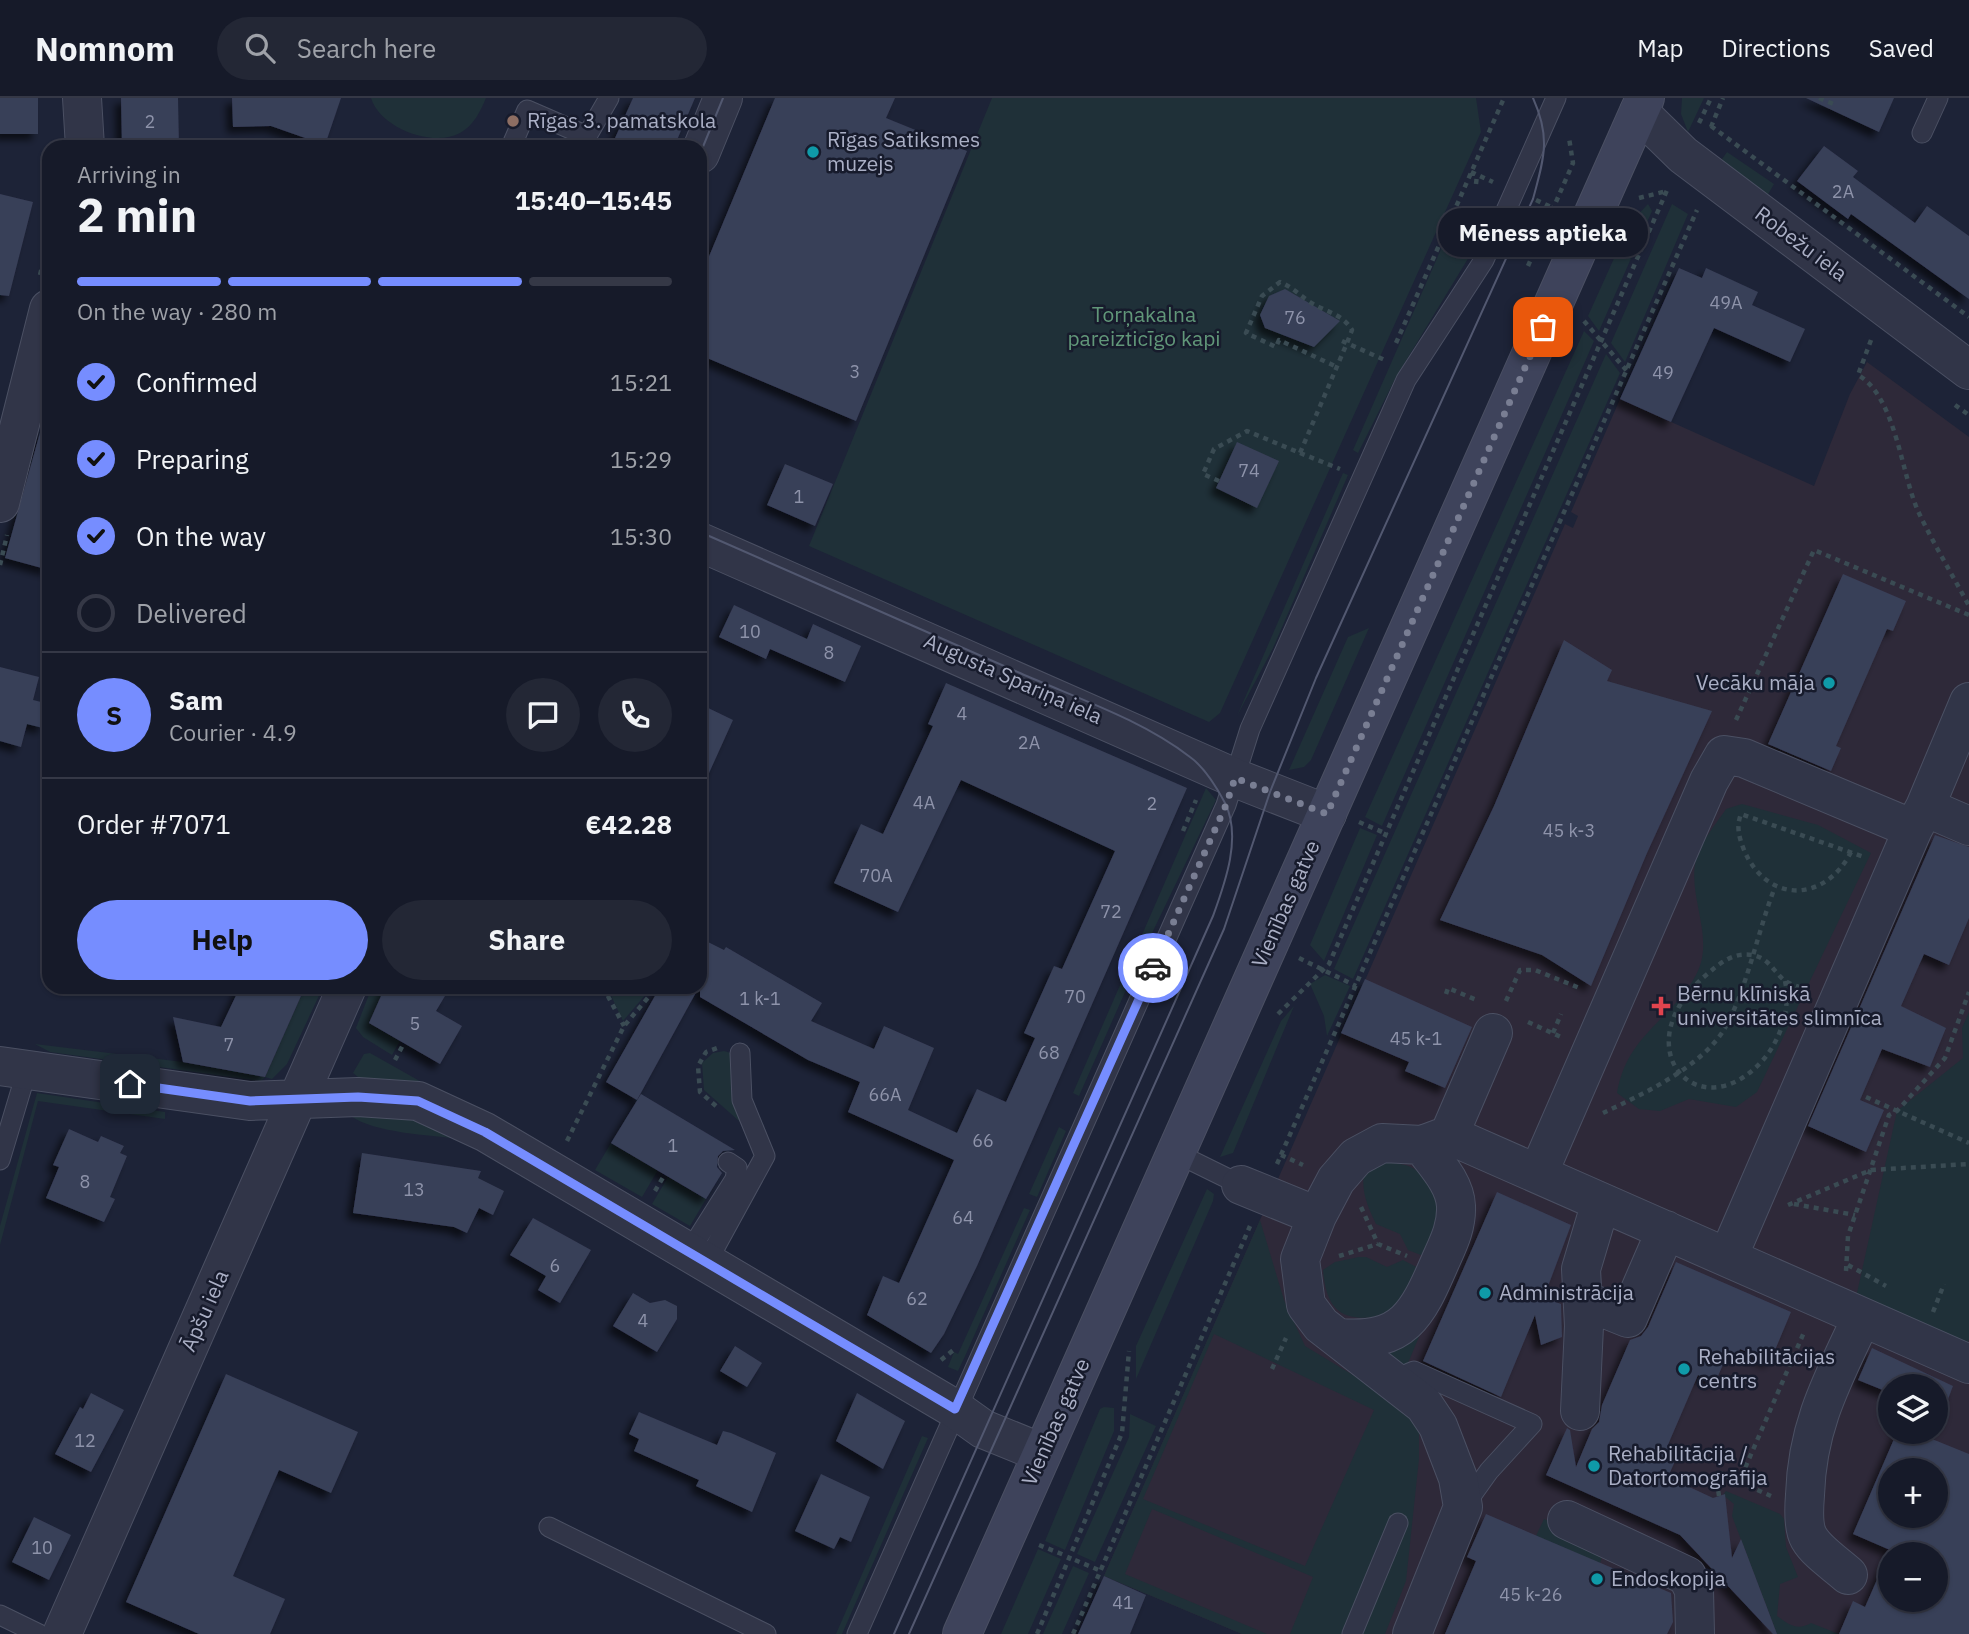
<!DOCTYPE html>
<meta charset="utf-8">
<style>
:root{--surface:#161a29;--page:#232735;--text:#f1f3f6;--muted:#9ea1a8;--line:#353846;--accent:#768dff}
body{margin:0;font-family:"IBM Plex Sans",sans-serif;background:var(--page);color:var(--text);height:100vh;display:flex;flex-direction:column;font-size:26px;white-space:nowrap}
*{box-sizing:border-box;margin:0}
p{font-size:23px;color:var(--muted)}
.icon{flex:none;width:38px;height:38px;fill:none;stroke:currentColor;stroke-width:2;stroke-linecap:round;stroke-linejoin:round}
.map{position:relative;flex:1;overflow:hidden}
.sheet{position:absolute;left:42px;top:42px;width:665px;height:854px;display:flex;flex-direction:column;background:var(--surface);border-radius:21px;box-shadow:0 2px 5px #0004,0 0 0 2px var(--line)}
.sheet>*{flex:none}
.tools{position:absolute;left:1878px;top:1276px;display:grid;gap:14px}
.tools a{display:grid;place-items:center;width:70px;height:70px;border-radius:50%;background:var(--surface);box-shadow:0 2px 5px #0004,0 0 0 2px var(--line);font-size:35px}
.pin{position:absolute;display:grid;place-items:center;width:60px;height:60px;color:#fff;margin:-30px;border-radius:14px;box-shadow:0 4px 10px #0006}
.courier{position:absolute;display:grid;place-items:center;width:70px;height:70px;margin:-35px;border:5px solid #768dff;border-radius:50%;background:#fff;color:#222;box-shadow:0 2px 9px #0007}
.bubble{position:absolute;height:49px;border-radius:24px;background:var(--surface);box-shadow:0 2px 5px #0004,0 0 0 2px var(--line);font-size:23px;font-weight:700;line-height:49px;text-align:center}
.summary em{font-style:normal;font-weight:700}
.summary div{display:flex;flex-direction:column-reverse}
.summary{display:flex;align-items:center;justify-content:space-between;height:119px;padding:0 35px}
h1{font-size:46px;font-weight:700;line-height:52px}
.bar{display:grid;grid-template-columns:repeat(4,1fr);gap:10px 7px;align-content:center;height:84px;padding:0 35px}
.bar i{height:9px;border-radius:5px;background:var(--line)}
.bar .current{background:var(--accent)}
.bar p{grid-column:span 4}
.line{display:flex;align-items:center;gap:18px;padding:0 35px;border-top:2px solid var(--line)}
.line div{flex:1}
.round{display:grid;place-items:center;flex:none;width:74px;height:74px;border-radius:37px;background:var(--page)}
ol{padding:0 35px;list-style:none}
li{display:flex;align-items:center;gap:21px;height:77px}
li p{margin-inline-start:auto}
li .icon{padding:7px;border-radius:50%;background:var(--accent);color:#111;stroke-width:4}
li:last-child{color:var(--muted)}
li i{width:38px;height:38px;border:4px solid var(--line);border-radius:50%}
.button{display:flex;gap:14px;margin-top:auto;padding:14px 35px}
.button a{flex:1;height:80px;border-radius:42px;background:var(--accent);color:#111;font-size:28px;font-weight:700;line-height:80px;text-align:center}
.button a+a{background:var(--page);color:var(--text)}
header{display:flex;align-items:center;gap:42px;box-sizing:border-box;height:98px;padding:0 35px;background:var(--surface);border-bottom:2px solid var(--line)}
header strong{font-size:33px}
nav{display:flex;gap:38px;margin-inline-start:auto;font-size:24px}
.search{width:490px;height:63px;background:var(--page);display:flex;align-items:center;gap:18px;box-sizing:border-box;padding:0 24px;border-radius:38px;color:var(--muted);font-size:26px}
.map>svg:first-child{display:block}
</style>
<header>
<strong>Nomnom</strong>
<div class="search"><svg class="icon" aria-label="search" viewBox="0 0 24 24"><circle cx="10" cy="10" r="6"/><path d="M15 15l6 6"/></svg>Search here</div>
<nav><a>Map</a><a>Directions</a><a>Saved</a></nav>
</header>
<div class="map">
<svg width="1969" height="1536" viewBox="0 0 1969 1536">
<defs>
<filter id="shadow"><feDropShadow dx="-6" dy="6" stdDeviation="3.5" flood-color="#0009"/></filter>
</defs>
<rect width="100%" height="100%" fill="#1d2337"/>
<!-- medical -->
<path fill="#2e2939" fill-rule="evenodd" d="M1867 264 1969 339V1536H1242L1104 1478 1565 426 1573 430 1578 418 1571 414 1620 301 1814 388 1850 296ZM1890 1288H1936V1334H1890ZM1890 1372H1936V1418H1890ZM1890 1456H1936V1502H1890Z"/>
<!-- green -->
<path fill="#1f3038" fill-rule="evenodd" d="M371 0H486C480 14 474 27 460 35 433 50 380 30 371 0Z
M992 0H1476L1481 34 1220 615 1209 624 809 448Z
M1682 0H1704L1688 34 1681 16Z
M1727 54 1774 86 1767 98 1720 64Z
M1648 106 1652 113 1599 233 1588 218 1630 125Z
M1672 106 1688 116 1625 264 1611 245Z
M1445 142 1472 154 1396 279 1358 355 1353 352Z
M1584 233 1594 243 1382 728 1365 719Z
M1606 256 1620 275 1353 881 1334 871Z
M1343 375 1348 377 1273 550 1237 618Z
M1369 530 1311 662 1304 669 1289 672 1348 539Z
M1206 690 1216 702 1141 858 1079 998 1073 995Z
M1742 706 1818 727 1871 755 1757 994 1736 1009 1689 1001 1660 1013 1639 1011 1617 995C1627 936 1671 923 1696 877 1716 840 1687 800 1696 761 1700 744 1717 725 1726 711Z
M1360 730 1377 737 1324 863 1310 847Z
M1325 877 1350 888 1327 938 1324 918 1310 886Z
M305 889H323L287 966 272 981 265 979 261 983 50 954 35 946 183 964 265 979Z
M372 889H385L369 925 400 943 392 957 363 939 356 930Z
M607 889H652L623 923Z
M1294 908 1233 1055 1220 1059 1281 923Z
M1969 914V1241L1967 1246 1857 1195 1897 1013 1963 960 1962 930Z
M724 953 734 956 747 1030 704 992 702 965 713 955Z
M370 955 425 986 363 983 353 975 364 956Z
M37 995 165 1014V1021L38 1003 0 1147V1128Z
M351 1018 420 1022 459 1041C430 1037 374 1035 351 1018Z
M1059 1029 1066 1033 1037 1099 1029 1096Z
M611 1045 658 1072 642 1099 595 1072Z
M1385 1064C1420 1066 1424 1077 1441 1105L1426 1159 1408 1152 1400 1136 1376 1126C1368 1109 1361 1094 1364 1075Z
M668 1079 706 1101 690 1128 652 1106Z
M1207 1091 1214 1096 1213 1103 1136 1281V1248Z
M1024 1110 1030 1112 966 1256 958 1273 948 1269 954 1254 958 1256Z
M1260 1122 1284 1202 1305 1248 1419 1317V1361L1406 1483 1385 1536H1290L1313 1479 1152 1411 1125 1476 1267 1536H1242L1104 1478ZM1214 1236 1374 1312 1305 1468 1143 1401Z
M1359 1159H1366L1387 1169 1403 1162 1420 1171 1392 1217C1349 1224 1327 1221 1323 1172L1335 1164Z
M1426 1222 1403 1277 1384 1251Z
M1104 1309 1114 1310V1333L1065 1452 1045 1443 1100 1311Z
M1130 1316 1156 1328 1095 1464 1077 1456 1129 1339Z
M922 1338 928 1340 842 1536H836Z
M1726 1393 1780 1416 1784 1421 1786 1449 1798 1479 1780 1486 1777 1518C1790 1527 1797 1533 1811 1525L1839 1536H1777L1732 1418 1734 1406 1723 1397Z
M1544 1421 1600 1445 1603 1454 1600 1466 1536 1438Z
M1038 1451 1061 1461 1028 1536H1001Z
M1073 1468 1089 1475 1062 1536H1043Z"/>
<!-- building -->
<path fill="#393f58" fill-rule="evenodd" filter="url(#shadow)" d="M0 0H38V36H0Z
M121 0H178L179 48 122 49Z
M232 0H341L325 47 271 28 233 29Z
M633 0H695L674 49H611Z
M775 0H895L886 20 967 53 856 323 700 257V180Z
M1806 0H1894L1879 34Z
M1824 48 1858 73 1853 79 1915 125 1927 108 1969 138V201L1851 116 1848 121 1797 83Z
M0 96 33 104 9 198 0 197Z
M1679 170 1702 180 1706 170 1758 194 1752 207 1805 231 1790 264 1714 230 1671 324 1620 301Z
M1285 191 1340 223 1314 249 1265 230 1260 217 1269 198Z
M41 331 49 332V472L5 460Z
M1237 344 1279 363 1257 410 1216 390Z
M785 366 833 386 815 428 767 407Z
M1843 476 1906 503 1893 533 1887 531 1836 648 1841 650 1831 673 1768 646Z
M734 507 807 541 813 526 861 548 845 584 770 551 766 561 719 539Z
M1564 542 1612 572 1607 583 1712 613 1647 755 1591 888 1542 857 1440 822 1494 708Z
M0 569 39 579 33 602 49 606 43 630 27 626 21 649 0 643Z
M946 585 1187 690 977 1168 944 1236 931 1255 867 1217 883 1178 899 1185 954 1062 848 1014 860 984 808 962 700 899V840L724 852 726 849 822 905 811 923 874 951 884 928 934 950 908 1012 957 1035 977 991 1006 1004 1035 940 1024 935 1054 868 1062 871 1115 753 961 682 898 814 834 785 861 726 883 736 933 628 928 626Z
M700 606 733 622 700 695Z
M1935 737 1969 749V820L1949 867 1924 856 1901 908 1946 930 1930 969 1882 951 1860 1002 1884 1012 1866 1054 1808 1028Z
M1365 881 1472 929 1445 990 1405 973 1409 964 1341 935Z
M240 889H305L265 979 183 964 173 919 221 929Z
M385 889H426L445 898 436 913 462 928 440 966 369 925Z
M660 889H699L637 1002 606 984Z
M641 996 735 1052 723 1053 718 1058 717 1069 722 1075 706 1101 611 1045Z
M69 1031 98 1044 101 1038 124 1048 120 1055 127 1058 110 1099 115 1101 104 1124 46 1100 59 1069 53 1067Z
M362 1055 481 1073 478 1080 504 1093 493 1117 479 1110 467 1135 454 1129 353 1115Z
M1497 1094 1571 1127 1544 1199 1561 1206 1562 1239 1541 1247 1535 1217 1501 1299 1423 1263Z
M533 1120 591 1152 560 1205 538 1192 546 1178 510 1157Z
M1676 1164 1791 1214 1770 1264 1740 1251 1737 1259 1728 1255 1715 1285 1698 1277 1667 1349 1679 1354 1668 1379 1713 1400 1725 1396 1732 1460 1741 1441 1777 1536H1773L1680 1437 1546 1377 1567 1330 1570 1332 1576 1369 1592 1331 1599 1324 1602 1307 1630 1242 1641 1238 1648 1229Z
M633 1195 650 1205 665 1202 677 1208V1221L657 1254 613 1228Z
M735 1248 762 1265 747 1289 720 1273Z
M1872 1250 1953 1288 1936 1333V1288H1890V1295L1858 1282Z
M226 1276 358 1334 331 1395 279 1372 233 1478 285 1501 270 1536H199L126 1504Z
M91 1295 124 1312 91 1374 55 1356 80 1309 83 1311Z
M857 1295 905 1323 883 1371 836 1343Z
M639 1314 717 1347 723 1333 731 1335 776 1355 752 1414 696 1388 699 1382 634 1353 639 1341 629 1336Z
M1897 1334H1935L1932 1341 1969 1356V1536H1839L1853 1503 1865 1509 1890 1452 1853 1436ZM1890 1372H1936V1418H1890ZM1890 1456H1936V1502H1890Z
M821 1376 870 1399 851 1444 840 1439 834 1451 795 1433Z
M1486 1416 1671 1495 1673 1524 1667 1536H1445L1476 1463 1467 1459Z
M34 1419 71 1437 49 1482 12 1464Z
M1104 1478 1146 1497 1130 1536H1078Z"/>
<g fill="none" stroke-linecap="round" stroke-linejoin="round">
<defs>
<path id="service" d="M1922 35 1938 0
M511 49 527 12 587 38 609 0
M1176 1055 1241 1087
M0 1062 27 972
M689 1154 735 1081 737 1070 728 1064
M707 1164 765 1058 742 1002 740 955
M1401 1288 1409 1275 1414 1273 1532 1326 1489 1373 1464 1408
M549 1429 766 1536
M0 1517 39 1536
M857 1536 1226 707 1250 631 1406 282 1484 162 1556 0
M1352 1536 1398 1425"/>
<path id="minor" d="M82 0 85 49
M1639 14 1683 57 1969 272
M700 56 723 0
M0 405 49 211
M700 444 1235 680 1327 716
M1925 709 1969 604
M0 968 250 1003 358 999 418 1003 485 1034 955 1311 983 1331 1042 1355
M1449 1037 1493 935
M1422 1047 1449 1037 1969 1266
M1538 1076 1709 683 1724 657 1744 660 1913 731
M1241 1087 1317 1118
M1728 1159 1913 731 1925 709 1969 728
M1583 1202 1628 1220 1666 1132
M1340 1240C1404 1245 1417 1217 1440 1164 1448 1146 1457 1129 1456 1108 1455 1085 1435 1065 1422 1047L1382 1045 1356 1059 1336 1082 1317 1118 1300 1161 1306 1207 1321 1227 1424 1307 1438 1328 1458 1380 1463 1409 1412 1536
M1580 1313 1584 1228 1581 1171 1601 1104
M1567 1422 1687 1478 1694 1492 1695 1536
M1848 1477C1836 1466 1817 1454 1809 1440 1803 1430 1804 1409 1805 1397 1807 1327 1833 1281 1862 1219
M62 1536 347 889"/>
<path id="secondary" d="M962 1536 1645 0"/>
</defs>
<!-- service casing -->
<use href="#service" stroke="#4b5063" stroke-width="21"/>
<!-- minor casing -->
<use href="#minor" stroke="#4b5063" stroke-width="40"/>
<!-- secondary casing -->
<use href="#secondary" stroke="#4b5063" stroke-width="40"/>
<!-- path -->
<path stroke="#3a4b53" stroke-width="4.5" stroke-dasharray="5 5" stroke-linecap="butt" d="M1819 0 1836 7
M1699 25 1711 0
M1711 28 1969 219
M1711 29 1723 0
M1471 74 1493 84
M1476 86 1477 77
M1639 100 1667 93
M1536 102 1553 110
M1447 128 1469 138
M1528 168 1573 65 1569 40
M40 177 49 141
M1584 223 1627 273
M1871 242 1858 277C1896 299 1901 375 1918 413 1933 445 1952 476 1969 508
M1342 243 1387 263
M1396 245 1504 0
M1955 307 1969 317
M1300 355 1340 371
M1219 383 1203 376 1214 351 1247 333 1300 355 1347 245 1352 232C1341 214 1323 214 1307 202 1297 195 1292 189 1280 184L1262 198 1246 235 1276 249 1279 242 1337 269
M0 467 7 437
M1736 622 1814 452 1969 517
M1359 724 1387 736
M1183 733 1196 702
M1851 754C1825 805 1767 806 1744 752 1739 739 1736 729 1741 716L1864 759
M1299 860 1356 888
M1785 883C1791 910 1781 941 1763 962 1699 1034 1622 950 1705 878 1719 866 1732 854 1752 857 1769 860 1773 873 1785 883 1790 886 1799 889 1805 891
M603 889 624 928
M1446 896 1448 890 1479 903
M1506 903 1520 872H1535L1582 891
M1278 916 1329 866 1668 90
M1528 924 1561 939
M1553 935 1561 916
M395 962 404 945
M1866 999 1969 1045
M716 1008 700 994 698 968 706 954 717 950
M1603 1015C1643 996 1702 969 1725 930 1747 891 1758 832 1775 789
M567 1043 624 928 657 889
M1281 1057 1303 1067
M1277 1066 1697 112
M655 1093 665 1076
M1794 1106 1855 1117
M1788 1107 1871 1072 1969 1066
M1361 1109 1378 1146 1407 1158
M1339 1158 1378 1146
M1848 1167 1886 1188
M1846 1173 1848 1138 1889 1017 1897 1013 1945 960 1969 894
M1933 1214 1944 1186
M941 1262 956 1250
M1272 1271 1286 1240
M1739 1384 1771 1398
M1719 1398 1717 1384 1721 1375 1739 1384 1805 1232
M1039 1447 1064 1457
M1075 1462 1101 1473
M1037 1536 1122 1335 1129 1253
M1073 1536 1250 1128"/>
<!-- service -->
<use href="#service" stroke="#313548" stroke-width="19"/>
<!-- minor -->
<use href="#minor" stroke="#313548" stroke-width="38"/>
<!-- secondary -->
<use href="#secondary" stroke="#3e435b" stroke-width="38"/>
<!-- tram -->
<path stroke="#525870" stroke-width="2" d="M700 56 723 0
M700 434C807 481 913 528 1020 575 1076 600 1141 621 1190 659 1204 669 1217 690 1225 705 1242 739 1225 785 1213 818L894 1536
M909 1536 1224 831 1270 694 1316 580 1533 101C1544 60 1551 40 1533 0"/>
</g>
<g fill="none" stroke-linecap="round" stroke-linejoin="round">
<!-- done -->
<path stroke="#797e93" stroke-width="7" stroke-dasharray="0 12.6" d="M1153 870 1226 707 1235 680 1327 716 1543 229"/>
<!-- route -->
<path stroke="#768dff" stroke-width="9" d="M130 986 250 1003 358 999 418 1003 485 1034 955 1311 1153 870"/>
</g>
<!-- markers -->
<circle fill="#8d6e63" stroke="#171b2c" stroke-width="2.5" cx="513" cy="23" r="7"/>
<g fill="#0f9aa8" stroke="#171b2c" stroke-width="2.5">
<circle cx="813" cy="54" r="7"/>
<circle cx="1829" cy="585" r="7"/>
<circle cx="1485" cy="1195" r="7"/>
<circle cx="1684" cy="1271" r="7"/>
<circle cx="1594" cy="1368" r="7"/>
<circle cx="1597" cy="1481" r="7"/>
</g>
<path fill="#e0444e" stroke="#171b2c" stroke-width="2.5" d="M1657.5 897.5h7v7h7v7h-7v7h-7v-7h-7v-7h7z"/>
<g text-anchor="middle" stroke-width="5" stroke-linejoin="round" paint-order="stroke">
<!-- number labels -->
<g font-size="18" fill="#8e93aa">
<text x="150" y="30">2</text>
<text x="1843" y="100">2A</text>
<text x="1726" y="211">49A</text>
<text x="1295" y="226">76</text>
<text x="855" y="280">3</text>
<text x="1663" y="281">49</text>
<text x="1249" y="379">74</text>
<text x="799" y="405">1</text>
<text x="750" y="540">10</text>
<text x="829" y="561">8</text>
<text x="962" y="622">4</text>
<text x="1029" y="651">2A</text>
<text x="924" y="711">4A</text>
<text x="1152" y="712">2</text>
<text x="1569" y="739">45 k-3</text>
<text x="876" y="784">70A</text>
<text x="1111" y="820">72</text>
<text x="1075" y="905">70</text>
<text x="760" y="907">1 k-1</text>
<text x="415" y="932">5</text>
<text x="1416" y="947">45 k-1</text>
<text x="229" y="953">7</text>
<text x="1049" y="961">68</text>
<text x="885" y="1003">66A</text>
<text x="983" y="1049">66</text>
<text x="673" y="1054">1</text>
<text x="85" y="1090">8</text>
<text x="414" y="1098">13</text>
<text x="963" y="1126">64</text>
<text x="555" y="1174">6</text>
<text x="917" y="1207">62</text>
<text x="643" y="1229">4</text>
<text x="85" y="1349">12</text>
<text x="42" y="1456">10</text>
<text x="1531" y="1503">45 k-26</text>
<text x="1123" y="1511">41</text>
</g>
<!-- poi labels -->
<g font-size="21" fill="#aaafc5" stroke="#171b2c" text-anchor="start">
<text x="527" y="30">Rīgas 3. pamatskola</text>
<text x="827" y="49">Rīgas Satiksmes<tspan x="827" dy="24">muzejs</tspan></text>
<text x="1815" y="592" text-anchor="end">Vecāku māja</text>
<text x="1677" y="903">Bērnu klīniskā<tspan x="1677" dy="24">universitātes slimnīca</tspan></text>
<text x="1499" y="1202">Administrācija</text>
<text x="1698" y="1266">Rehabilitācijas<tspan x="1698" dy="24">centrs</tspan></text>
<text x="1608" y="1363">Rehabilitācija /<tspan x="1608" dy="24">Datortomogrāfija</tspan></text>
<text x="1611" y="1488">Endoskopija</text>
</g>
<!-- street labels -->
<g font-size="21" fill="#aaafc5" stroke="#171b2c">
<text transform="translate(1801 146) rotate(37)" y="7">Robežu iela</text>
<text transform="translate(1013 581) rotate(24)" y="7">Augusta Spariņa iela</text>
<text transform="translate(1286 806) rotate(-66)" y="7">Vienības gatve</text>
<text transform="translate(205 1213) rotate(-66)" y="7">Āpšu iela</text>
<text transform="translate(1056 1324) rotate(-66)" y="7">Vienības gatve</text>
</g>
<!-- park labels -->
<g font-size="21" fill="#619779" stroke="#171b2c">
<text x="1144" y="224">Torņakalna<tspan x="1144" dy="24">pareizticīgo kapi</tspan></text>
</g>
</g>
</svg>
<div class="tools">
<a><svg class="icon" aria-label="layers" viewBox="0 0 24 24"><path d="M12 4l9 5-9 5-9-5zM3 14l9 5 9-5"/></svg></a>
<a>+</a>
<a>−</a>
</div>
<div class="pin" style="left:1543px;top:229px;background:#ea580c"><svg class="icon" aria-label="bag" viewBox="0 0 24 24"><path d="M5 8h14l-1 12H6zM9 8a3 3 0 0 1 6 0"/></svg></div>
<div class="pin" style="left:130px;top:986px;background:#1f2937"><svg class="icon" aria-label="home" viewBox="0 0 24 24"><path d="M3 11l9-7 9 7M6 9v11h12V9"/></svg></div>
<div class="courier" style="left:1153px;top:870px"><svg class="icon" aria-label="car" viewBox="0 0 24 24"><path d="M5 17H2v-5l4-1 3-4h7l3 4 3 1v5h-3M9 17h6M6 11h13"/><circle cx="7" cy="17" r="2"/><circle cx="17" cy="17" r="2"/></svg></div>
<div class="bubble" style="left:1438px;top:110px;width:210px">Mēness aptieka</div>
<section class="sheet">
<div class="summary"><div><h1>2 min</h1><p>Arriving in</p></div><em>15:40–15:45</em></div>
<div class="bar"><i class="current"></i><i class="current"></i><i class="current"></i><i></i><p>On the way · 280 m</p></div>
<ol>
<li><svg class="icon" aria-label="check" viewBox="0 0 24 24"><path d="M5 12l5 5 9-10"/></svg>Confirmed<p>15:21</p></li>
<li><svg class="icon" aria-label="check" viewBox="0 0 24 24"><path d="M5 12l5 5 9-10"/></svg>Preparing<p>15:29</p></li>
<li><svg class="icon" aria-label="check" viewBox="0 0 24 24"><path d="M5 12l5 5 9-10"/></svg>On the way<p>15:30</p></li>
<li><i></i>Delivered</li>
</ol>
<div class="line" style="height:126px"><b class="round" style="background:var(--accent);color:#111">S</b><div><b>Sam</b><p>Courier · 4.9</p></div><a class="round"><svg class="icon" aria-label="chat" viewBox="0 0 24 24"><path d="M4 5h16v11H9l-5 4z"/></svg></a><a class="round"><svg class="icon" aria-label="phone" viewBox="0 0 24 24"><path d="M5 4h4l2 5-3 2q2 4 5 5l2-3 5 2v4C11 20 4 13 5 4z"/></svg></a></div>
<div class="line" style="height:91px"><div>Order #7071</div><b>€42.28</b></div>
<div class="button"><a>Help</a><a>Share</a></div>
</section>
</div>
